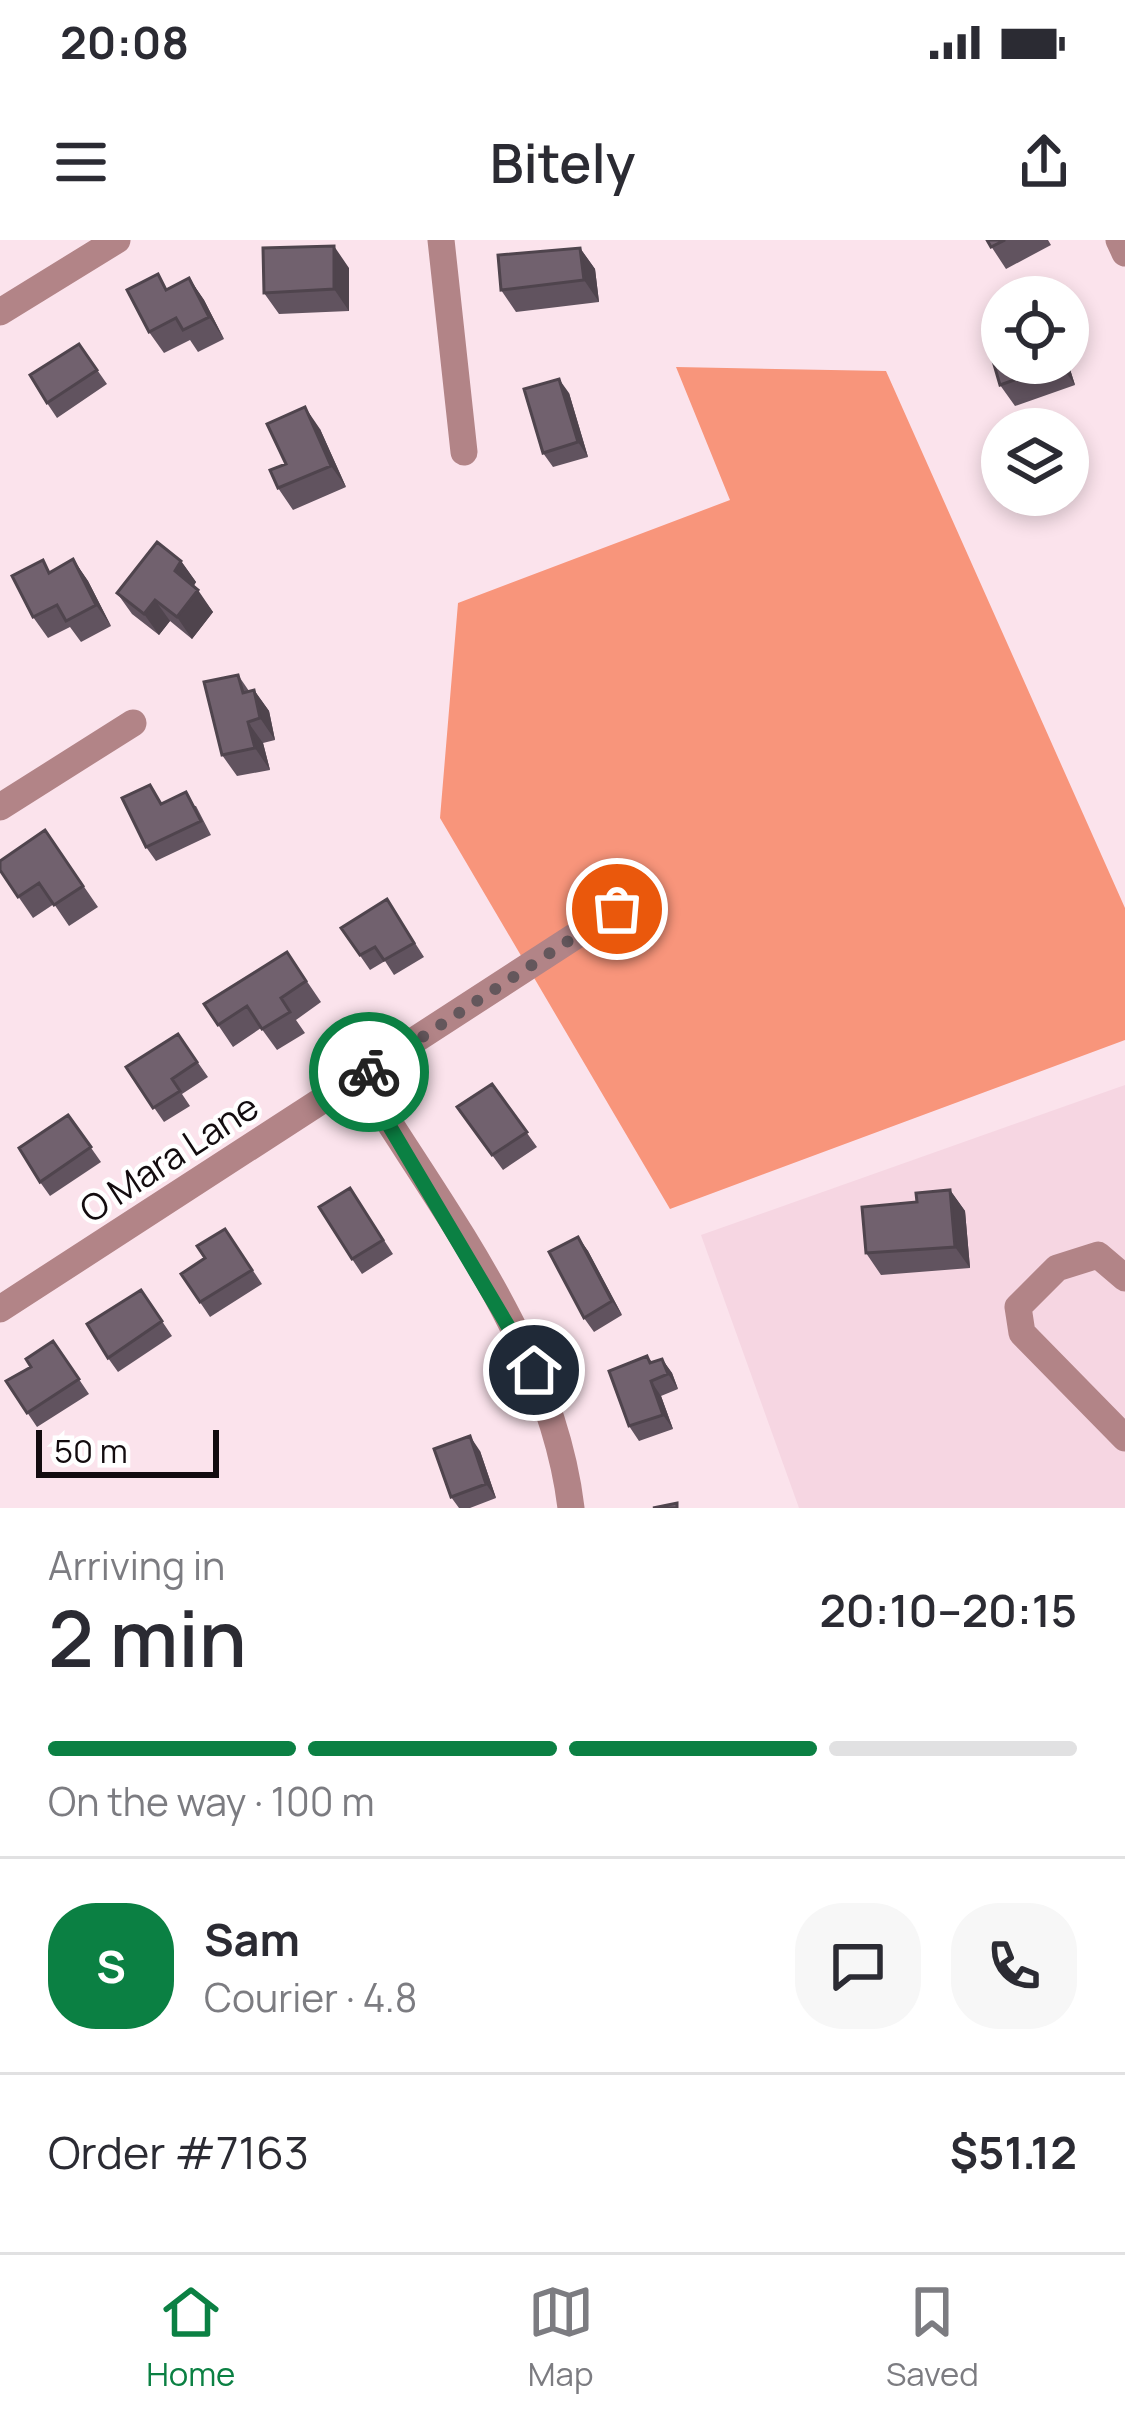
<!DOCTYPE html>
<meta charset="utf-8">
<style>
:root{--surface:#fff;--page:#f7f7f7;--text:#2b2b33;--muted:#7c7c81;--line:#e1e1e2;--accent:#0b8043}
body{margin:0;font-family:Manrope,sans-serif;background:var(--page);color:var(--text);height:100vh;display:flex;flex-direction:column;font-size:45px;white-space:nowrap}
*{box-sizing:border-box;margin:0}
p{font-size:39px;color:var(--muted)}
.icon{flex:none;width:66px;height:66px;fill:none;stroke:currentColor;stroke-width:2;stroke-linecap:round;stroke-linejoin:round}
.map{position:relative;height:1268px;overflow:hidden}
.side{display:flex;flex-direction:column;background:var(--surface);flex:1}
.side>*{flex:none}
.fabs{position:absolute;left:981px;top:36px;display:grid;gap:24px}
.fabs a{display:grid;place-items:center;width:108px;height:108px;border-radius:50%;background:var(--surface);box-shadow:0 6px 18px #0003;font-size:60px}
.scale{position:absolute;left:36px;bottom:30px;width:183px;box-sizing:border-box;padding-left:12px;border:6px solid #130c0f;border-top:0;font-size:33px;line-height:42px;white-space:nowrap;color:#130c0f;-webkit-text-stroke:9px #fff;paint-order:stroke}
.pin{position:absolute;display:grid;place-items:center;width:102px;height:102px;color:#fff;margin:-51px;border:6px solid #fff;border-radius:50%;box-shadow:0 3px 12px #0007}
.courier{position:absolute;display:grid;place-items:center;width:120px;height:120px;margin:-60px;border:9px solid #0b8043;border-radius:50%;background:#fff;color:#222;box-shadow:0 3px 15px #0007}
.summary em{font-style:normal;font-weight:600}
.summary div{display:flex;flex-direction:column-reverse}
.summary{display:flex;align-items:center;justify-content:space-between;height:204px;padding:0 48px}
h1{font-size:78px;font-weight:600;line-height:90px}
.bar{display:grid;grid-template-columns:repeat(4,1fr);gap:18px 12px;align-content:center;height:144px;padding:0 48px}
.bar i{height:15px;border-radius:9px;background:var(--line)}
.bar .active{background:var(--accent)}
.bar p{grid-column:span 4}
.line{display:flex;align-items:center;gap:30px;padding:0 48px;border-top:3px solid var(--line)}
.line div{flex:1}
.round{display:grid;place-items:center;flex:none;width:126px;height:126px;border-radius:48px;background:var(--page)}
.status{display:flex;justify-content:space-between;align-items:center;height:84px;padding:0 60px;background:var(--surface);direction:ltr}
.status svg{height:33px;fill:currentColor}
header{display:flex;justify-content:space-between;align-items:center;height:156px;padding:0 48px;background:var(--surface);font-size:54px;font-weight:600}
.dock{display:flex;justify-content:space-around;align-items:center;height:168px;border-top:3px solid var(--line);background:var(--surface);font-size:33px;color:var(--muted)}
.dock a{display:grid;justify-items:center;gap:6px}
.dock .active{color:var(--accent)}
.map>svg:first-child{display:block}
</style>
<div class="status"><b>20:08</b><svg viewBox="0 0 49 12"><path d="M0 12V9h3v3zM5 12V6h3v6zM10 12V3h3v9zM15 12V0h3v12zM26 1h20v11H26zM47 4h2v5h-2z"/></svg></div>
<header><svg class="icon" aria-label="menu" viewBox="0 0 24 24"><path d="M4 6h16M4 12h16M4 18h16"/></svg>Bitely<svg class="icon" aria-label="share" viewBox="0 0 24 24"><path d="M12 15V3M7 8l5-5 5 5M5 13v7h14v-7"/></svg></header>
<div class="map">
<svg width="1125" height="1268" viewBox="0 0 1125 1268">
<rect width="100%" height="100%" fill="#fbe3ec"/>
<!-- built -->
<path fill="#f6d6e2" d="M1125 845V1268H799L701 995Z"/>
<!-- forest -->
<path fill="#f8957b" d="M676 127 886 131 1125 668V800L670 969 440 578 458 363 730 260Z"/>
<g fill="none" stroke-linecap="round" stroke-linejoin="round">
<!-- street -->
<path stroke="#b28487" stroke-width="27" d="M441 0 464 212
M1119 0 1125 13
M0 72 117 0
M0 567 133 483
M361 838C443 971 552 1108 571 1268
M1125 1038 1098 1015 1057 1028 1018 1067 1022 1093 1125 1198
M0 1069 617 669"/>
</g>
<!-- wall -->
<path fill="#61535f" d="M987 0H1048L1051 5 1006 29Z
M580 8 595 29 599 62 516 72 501 50Z
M349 28V71L279 74 264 53Z
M189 38 204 60 224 99 198 112 190 100 164 113 149 92 168 48Z
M79 104 107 144 57 178 47 163Z
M1002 118 1068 123 1075 145 1015 166 1000 145Z
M569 153 588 217 553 227 543 213Z
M320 189 346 247 293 270 278 248 286 224Z
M73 319 88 341 111 386 81 402 70 387 48 398 33 377 51 332Z
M181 321 196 342 193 346 213 372 192 399 170 381 159 395 132 374 117 353Z
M238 435 249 451 254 450 269 471 275 500 263 503 270 530 237 536 222 515Z
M163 563 196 566 211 595 156 621 146 607Z
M45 590 98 667 69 686 54 664 33 678 0 630Z
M387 659 424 717 394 735 385 721 370 730 341 688Z
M287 712 321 762 296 780 305 793 277 810 261 788 233 807 204 764Z
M178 794 208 837 182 854 190 866 164 882 126 827Z
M492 844 537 907 503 930 457 867Z
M68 875 101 922 50 956 40 942Z
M950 950 965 971 970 1028 881 1035 866 1013 917 962Z
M360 963 393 1014 362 1034 352 1019Z
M225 989 262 1044 210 1077 181 1034 205 1018Z
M578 997 588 1011 622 1075 594 1092 584 1078Z
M141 1050 172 1096 118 1132 108 1118Z
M53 1101 89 1154 37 1187 6 1141 31 1127Z
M647 1116 652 1122 662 1119 672 1133 678 1149 661 1156 673 1189 639 1201 629 1186Z
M480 1211 496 1258 470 1268H459L451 1257Z"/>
<!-- shaded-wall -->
<path fill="#4f444d" d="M334 6 349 28V71L334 49Z
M580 8 595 29 599 62 584 40Z
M189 38 204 60 224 99 209 77Z
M1060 123H1068L1075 145 1060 124Z
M559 139 569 153 588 217 578 202Z
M305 167 320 189 346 247 331 226Z
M73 319 88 341 111 386 96 365Z
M181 321 196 342 190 353 175 331Z
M198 350 213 372 192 399 177 377Z
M155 360 170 381 159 395 144 374Z
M254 450 269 471 275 500 260 478Z
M248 482 263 503 270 530 255 508Z
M950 950 965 971 970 1028 955 1007Z
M578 997 588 1011 622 1075 612 1061Z
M662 1119 672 1133 678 1149 668 1134Z
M651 1141 661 1156 673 1189 663 1175Z
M470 1196 480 1211 496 1258 486 1244Z"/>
<!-- building -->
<path fill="#71616e" stroke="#4f444d" stroke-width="3" d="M987 0H1005L991 7Z
M334 6V49L264 53 263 8Z
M580 8 584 40 501 50 498 15Z
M158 34 166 50 189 38 209 77 183 90 176 78 149 92 127 50Z
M79 104 97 130 47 163 30 135Z
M1002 118V123L1060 124 1000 145 993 121Z
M559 139 578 202 543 213 524 149Z
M305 167 331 226 278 248 270 230 286 224 267 184Z
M157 302 181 321 175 331 198 350 177 377 155 360 144 374 117 353Z
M73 319 96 365 66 381 57 365 33 377 12 336 43 320 49 333Z
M238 435 243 453 254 450 260 478 248 482 255 508 222 515 204 442Z
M150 545 161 564 186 552 201 581 146 607 122 558Z
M45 590 83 646 54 665 39 643 18 657 0 630V621Z
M387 659 414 703 384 720 375 707 360 715 341 688Z
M287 712 306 741 281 758 290 772 262 789 247 766 218 785 204 764Z
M178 794 197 822 172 839 180 851 153 868 126 827Z
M492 844 527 892 492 915 457 867Z
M68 875 91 907 40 942 19 908Z
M350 948 383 1000 352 1019 319 967Z
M950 950 955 1007 866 1013 862 967 917 962 916 953Z
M225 989 252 1030 200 1062 181 1034 205 1018 197 1006Z
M578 997 612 1061 584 1078 549 1012Z
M141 1050 162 1081 108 1118 87 1084Z
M53 1101 79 1139 27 1173 6 1141 31 1127 26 1119Z
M647 1116 650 1123 662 1119 668 1134 651 1141 663 1175 629 1186 609 1131Z
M470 1196 486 1244 451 1257 434 1209Z
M677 1263V1268H653Z"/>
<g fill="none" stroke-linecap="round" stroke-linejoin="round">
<!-- done -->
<path stroke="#64575c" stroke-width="12" stroke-dasharray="0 21.6" d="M369 832 617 669"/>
<!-- route -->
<path stroke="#0b8043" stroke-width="15" d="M369 832 361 838 534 1130"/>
</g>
<g text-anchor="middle" stroke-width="9" stroke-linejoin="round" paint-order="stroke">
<!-- street labels -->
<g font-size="36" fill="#130c0f" stroke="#fff">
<text transform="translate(169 918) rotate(-33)" y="13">O Mara Lane</text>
</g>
</g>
</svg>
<div class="fabs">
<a><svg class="icon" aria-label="locate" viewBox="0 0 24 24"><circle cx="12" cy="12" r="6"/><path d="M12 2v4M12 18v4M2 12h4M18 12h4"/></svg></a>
<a><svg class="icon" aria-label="layers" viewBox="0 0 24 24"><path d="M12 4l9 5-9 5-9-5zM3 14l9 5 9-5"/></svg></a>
</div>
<div class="scale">50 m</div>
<div class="pin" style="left:617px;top:669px;background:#ea580c"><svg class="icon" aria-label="bag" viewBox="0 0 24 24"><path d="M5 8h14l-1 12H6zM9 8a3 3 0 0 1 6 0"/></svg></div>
<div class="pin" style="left:534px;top:1130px;background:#1f2937"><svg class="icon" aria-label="home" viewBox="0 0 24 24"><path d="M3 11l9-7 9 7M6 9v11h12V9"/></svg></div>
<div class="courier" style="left:369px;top:832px"><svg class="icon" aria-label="bike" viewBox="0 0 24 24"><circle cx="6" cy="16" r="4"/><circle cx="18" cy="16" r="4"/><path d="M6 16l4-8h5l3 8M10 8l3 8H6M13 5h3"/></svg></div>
</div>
<section class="side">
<div class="summary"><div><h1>2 min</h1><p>Arriving in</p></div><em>20:10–20:15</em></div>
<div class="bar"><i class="active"></i><i class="active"></i><i class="active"></i><i></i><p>On the way · 100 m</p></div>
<div class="line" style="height:216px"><b class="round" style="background:var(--accent);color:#fff">S</b><div><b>Sam</b><p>Courier · 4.8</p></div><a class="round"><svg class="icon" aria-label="chat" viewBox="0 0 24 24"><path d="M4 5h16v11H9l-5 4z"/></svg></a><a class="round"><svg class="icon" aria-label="phone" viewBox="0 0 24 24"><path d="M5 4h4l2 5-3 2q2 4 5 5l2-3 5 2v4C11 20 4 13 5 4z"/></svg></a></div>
<div class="line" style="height:156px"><div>Order #7163</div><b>$51.12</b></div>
</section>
<nav class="dock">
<a class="active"><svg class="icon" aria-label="home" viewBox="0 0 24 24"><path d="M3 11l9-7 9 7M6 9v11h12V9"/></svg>Home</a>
<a><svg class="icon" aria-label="map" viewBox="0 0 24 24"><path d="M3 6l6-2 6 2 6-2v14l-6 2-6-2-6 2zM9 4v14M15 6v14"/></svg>Map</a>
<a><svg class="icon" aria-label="saved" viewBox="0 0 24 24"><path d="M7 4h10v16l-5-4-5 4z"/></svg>Saved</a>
</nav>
